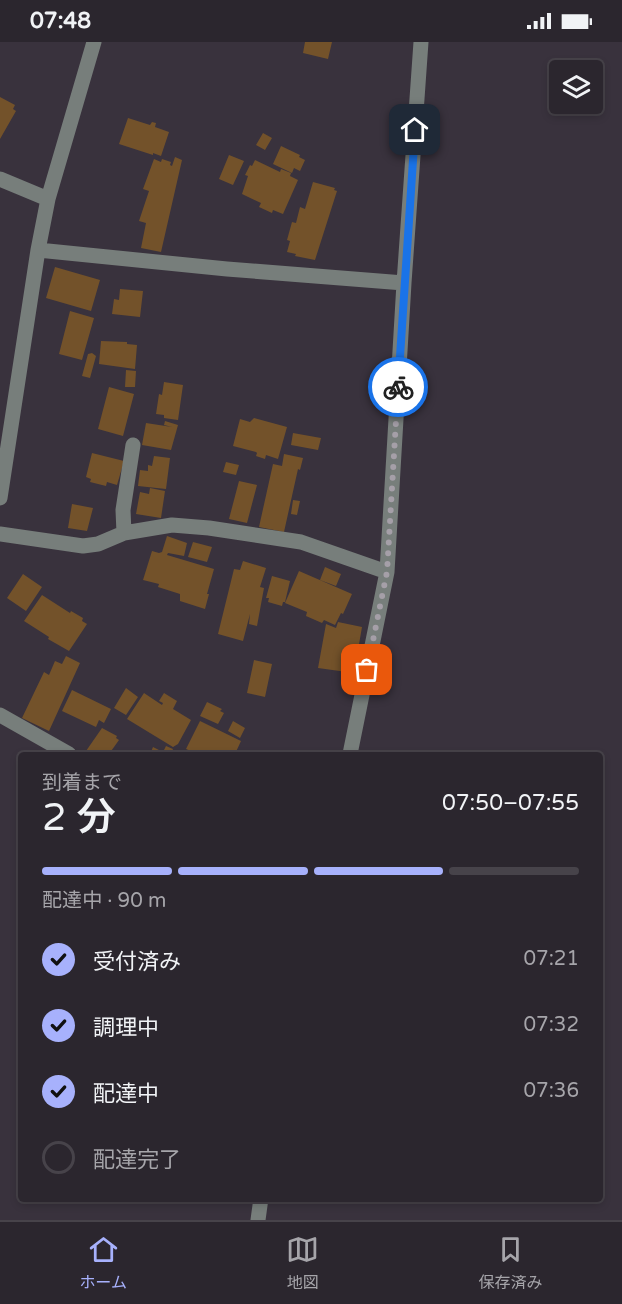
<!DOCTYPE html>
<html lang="ja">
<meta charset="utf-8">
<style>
:root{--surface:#2b262e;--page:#37323a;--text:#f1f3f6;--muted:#a6a5aa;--line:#47434a;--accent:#a7b1fc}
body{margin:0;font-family:"Varela Round","Noto Sans JP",sans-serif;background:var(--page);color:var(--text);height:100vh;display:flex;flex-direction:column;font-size:22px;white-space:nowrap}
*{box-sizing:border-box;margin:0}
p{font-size:20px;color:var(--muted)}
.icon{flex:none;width:33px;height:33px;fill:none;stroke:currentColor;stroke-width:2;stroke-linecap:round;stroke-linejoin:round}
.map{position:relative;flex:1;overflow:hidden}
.panel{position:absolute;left:18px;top:710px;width:585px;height:450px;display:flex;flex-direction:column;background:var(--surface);border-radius:6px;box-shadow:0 3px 9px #0003,0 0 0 2px var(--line)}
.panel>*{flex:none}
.buttons{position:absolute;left:549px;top:18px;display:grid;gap:12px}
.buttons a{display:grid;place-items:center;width:54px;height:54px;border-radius:6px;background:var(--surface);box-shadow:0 3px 9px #0003,0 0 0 2px var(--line);font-size:30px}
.pin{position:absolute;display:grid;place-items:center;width:51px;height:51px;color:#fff;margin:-26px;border-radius:12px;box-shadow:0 3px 9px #0006}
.courier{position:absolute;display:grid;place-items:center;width:60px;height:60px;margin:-30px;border:4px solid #1a73e8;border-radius:50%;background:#fff;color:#222;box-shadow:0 2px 8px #0007}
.headline em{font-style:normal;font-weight:600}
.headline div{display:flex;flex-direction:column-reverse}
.headline{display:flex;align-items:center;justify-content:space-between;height:102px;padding:0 24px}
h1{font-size:39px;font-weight:600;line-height:45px}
.bar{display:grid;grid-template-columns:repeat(4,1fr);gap:9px 6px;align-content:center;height:72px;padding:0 24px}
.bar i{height:8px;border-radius:4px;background:var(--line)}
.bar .on{background:var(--accent)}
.bar p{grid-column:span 4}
ol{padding:0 24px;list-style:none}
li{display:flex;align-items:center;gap:18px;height:66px}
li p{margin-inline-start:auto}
li .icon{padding:6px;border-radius:50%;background:var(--accent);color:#111;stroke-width:4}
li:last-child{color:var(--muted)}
li i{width:33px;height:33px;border:3px solid var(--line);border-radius:50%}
.status{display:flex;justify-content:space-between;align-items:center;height:42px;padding:0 30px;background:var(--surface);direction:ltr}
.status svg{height:16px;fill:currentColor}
.dock{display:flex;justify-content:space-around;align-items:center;height:84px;border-top:2px solid var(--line);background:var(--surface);font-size:16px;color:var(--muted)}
.dock a{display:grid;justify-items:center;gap:3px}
.dock .on{color:var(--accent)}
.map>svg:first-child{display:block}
</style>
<div class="status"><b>07:48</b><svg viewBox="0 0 49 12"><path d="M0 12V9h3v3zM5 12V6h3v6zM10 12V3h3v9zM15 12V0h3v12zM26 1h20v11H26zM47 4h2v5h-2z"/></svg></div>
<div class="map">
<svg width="622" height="1178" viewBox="0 0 622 1178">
<rect width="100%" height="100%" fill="#39323d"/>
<!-- building -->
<path fill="#73522a" d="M305 0H332L328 17 303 11Z
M0 55 15 63 13 67 16 69 0 97Z
M128 76 150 83 152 80 156 81 155 85 169 90 161 114 153 111V113L119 102Z
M263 91 272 96 265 108 256 103Z
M281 104 300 113 299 115 305 118 300 129 294 126 292 131 273 122Z
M229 113 244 119 233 143 219 137Z
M175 115 182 118 161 210 141 206 146 181 139 179 149 149 143 147 154 117 161 120 162 117 171 120 170 123 172 124Z
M255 118 280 130 281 127 291 131 290 134 298 138 283 172 273 168 272 171 259 165 261 161 242 152 248 134 245 133 250 123 252 124Z
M313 140 335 146 334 148 337 149 315 218 295 214 296 212 287 210 290 199 287 198 292 180 296 181 300 165 305 167Z
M55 225 100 238 91 269 46 256Z
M120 247 143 249 140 275 112 272 114 257 119 258Z
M70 269 94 276 82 318 59 312Z
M101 299 127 300V302L137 303 135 327 99 322Z
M92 311 96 314 90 336 82 334 88 312Z
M126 328 136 329 135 345H125Z
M164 340 183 343 178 378 164 376V373L156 372 159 352 162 353Z
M109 345 134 352 123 394 98 387Z
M254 376 287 385 278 417 266 413 265 417 256 414 257 411 256 410 233 404 240 377 250 380Z
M165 379 178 383 171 408 142 403 146 381 172 385 164 383Z
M293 391 321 396 318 408 291 403Z
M92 411 124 419 117 443 107 440 106 444 90 440 91 437 86 435Z
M284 412 303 416 300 428 298 427 284 490 259 485 273 422 282 424Z
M154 414 170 416 166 447 138 444 140 428 148 429V423L152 424Z
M226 420 239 423 236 433 223 430Z
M239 439 257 443 247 481 229 477Z
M150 446 165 449 161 476 136 472 140 450 149 452Z
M293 458 300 459 297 473 291 472Z
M72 462 93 466 87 489 68 486Z
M167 494 187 501 184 514 168 511 167 513 214 527 207 552H209L205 567 180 559V552L158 545 159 542 143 538 152 509 159 511 162 510Z
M193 500 212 505 207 520 188 515Z
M243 519 266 526 260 545 264 546 257 584 249 582 250 572 243 599 218 592 234 527 240 528Z
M325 525 341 532 336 544 320 538Z
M299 529 352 552 343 572 341 571 335 583 324 578 322 581 306 574 307 570 285 561Z
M23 532 42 545 26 569 7 556Z
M272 534 290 539 285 560H283L282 564 268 560 269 556H266Z
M42 553 70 571 71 569 83 576 82 579 87 582 69 609 48 597 49 595 24 579Z
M338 580 362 585 354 631 318 626 326 582 336 586Z
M66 614 80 621 49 689 22 676 44 630 49 633 55 619 62 622Z
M254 618 272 622 265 655 247 651Z
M126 646 138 655 126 673 114 666Z
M72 648 111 667 104 681 99 678 96 685 62 669Z
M144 651 162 663 163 661 159 659 164 651 177 659 173 667 191 678 178 702 173 705 127 677Z
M207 660 222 667 220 669 224 671 218 682 200 674Z
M200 679 241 699 235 712H198L186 707Z
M233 679 245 686 240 696 228 689Z
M102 686 117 694 116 696 119 698 109 712H91L86 709Z
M166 704 173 707 171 712H150L153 705 163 710Z"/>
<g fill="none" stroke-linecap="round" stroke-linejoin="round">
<!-- minor -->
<path stroke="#777e7b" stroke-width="15" d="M0 137 48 157
M404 241 421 0
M0 456 38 208 48 157 94 0
M124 491 123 468 133 403
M0 492 83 504 98 502 124 491 172 483 209 486 301 500 387 530 404 241 227 227 38 208
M0 673 69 712
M350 712 387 530
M258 1178 261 1156"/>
</g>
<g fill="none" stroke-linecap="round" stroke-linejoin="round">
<!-- done -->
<path stroke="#a59fa8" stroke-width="6" stroke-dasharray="0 10.8" d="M367 628 387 530 398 345"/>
<!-- route -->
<path stroke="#1a73e8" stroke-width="8" d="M398 345 415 88"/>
</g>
</svg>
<div class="buttons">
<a><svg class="icon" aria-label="layers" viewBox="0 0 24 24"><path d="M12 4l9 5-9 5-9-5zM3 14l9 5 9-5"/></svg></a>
</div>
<div class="pin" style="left:367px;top:628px;background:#ea580c"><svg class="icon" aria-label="bag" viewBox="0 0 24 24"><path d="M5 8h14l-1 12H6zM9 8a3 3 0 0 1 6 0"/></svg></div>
<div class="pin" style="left:415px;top:88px;background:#1f2937"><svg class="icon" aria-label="home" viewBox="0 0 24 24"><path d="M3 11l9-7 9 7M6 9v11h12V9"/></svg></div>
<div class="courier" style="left:398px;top:345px"><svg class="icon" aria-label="bike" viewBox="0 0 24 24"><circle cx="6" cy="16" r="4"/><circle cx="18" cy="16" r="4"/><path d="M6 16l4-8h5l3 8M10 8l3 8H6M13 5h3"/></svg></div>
<section class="panel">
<div class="headline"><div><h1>2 分</h1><p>到着まで</p></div><em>07:50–07:55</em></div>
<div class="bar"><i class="on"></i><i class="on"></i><i class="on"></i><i></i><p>配達中 · 90 m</p></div>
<ol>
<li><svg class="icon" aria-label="check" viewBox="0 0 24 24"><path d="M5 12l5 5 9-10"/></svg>受付済み<p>07:21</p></li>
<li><svg class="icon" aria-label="check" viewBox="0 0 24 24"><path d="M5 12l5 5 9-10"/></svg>調理中<p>07:32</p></li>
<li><svg class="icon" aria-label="check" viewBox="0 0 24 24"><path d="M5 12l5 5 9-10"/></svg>配達中<p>07:36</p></li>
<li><i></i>配達完了</li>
</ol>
</section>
</div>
<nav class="dock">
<a class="on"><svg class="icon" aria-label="home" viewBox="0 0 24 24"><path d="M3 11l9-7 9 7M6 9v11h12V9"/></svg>ホーム</a>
<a><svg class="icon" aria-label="map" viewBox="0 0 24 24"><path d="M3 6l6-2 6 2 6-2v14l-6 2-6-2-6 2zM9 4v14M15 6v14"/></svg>地図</a>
<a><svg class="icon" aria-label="saved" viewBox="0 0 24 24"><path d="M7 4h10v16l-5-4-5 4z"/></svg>保存済み</a>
</nav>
